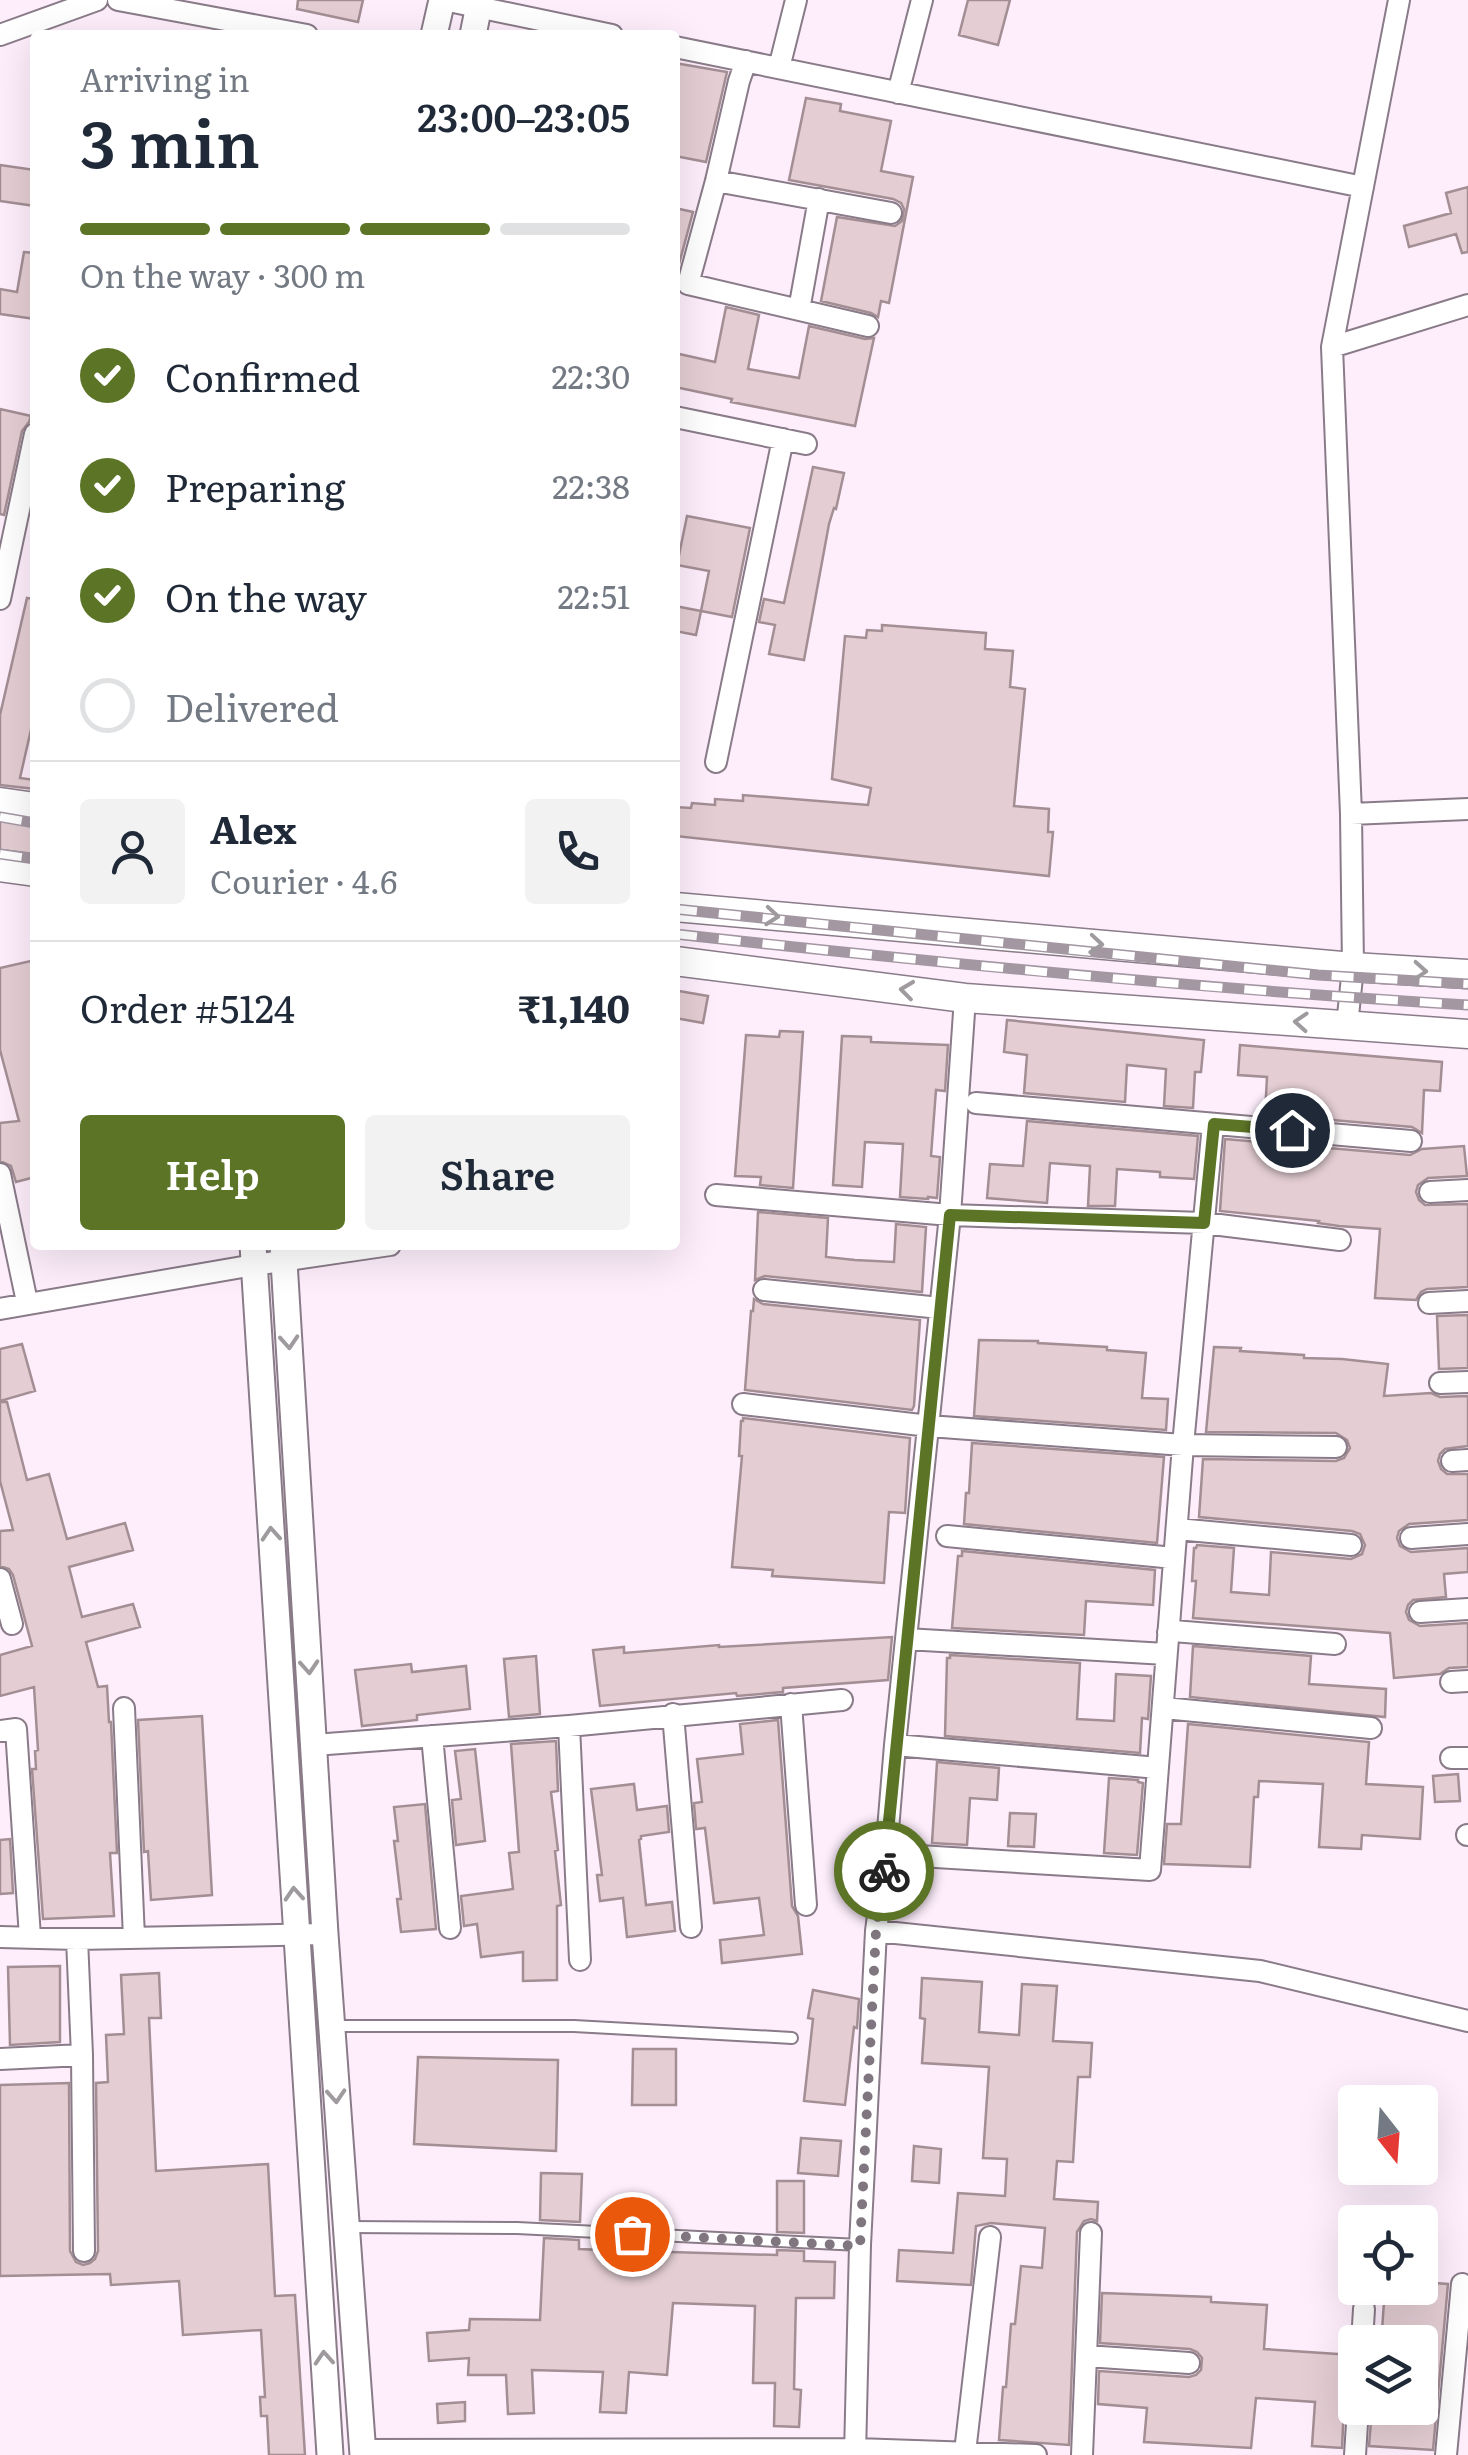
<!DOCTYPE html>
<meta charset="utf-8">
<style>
:root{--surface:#fff;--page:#f2f2f3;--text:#1f2937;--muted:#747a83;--line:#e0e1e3;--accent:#5c7426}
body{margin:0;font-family:Literata,serif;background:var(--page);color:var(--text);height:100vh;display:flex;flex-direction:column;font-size:38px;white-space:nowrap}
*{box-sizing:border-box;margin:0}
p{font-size:32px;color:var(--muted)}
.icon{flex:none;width:55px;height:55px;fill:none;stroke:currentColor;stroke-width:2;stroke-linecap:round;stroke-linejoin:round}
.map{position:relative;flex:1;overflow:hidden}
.details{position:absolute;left:30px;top:30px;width:650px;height:1220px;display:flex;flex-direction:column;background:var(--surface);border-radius:10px;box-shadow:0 10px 40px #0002}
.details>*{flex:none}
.needle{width:65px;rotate:163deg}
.tools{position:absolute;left:1338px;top:2085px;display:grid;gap:20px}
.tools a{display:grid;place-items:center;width:100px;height:100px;border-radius:10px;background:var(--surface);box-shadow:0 10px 40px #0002;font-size:50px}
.pin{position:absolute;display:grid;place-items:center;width:85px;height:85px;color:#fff;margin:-42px;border:5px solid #fff;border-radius:50%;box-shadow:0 2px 10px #0007}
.courier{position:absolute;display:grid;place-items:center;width:100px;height:100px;margin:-50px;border:8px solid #5c7426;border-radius:50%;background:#fff;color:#222;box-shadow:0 2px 12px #0007}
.head em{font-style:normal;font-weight:600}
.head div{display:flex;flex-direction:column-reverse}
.head{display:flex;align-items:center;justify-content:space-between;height:170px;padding:0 50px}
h1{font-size:65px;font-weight:600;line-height:75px}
.bar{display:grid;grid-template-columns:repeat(4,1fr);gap:15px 10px;align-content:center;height:120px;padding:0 50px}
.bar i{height:12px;border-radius:8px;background:var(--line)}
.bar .active{background:var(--accent)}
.bar p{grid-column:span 4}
.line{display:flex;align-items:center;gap:25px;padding:0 50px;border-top:2px solid var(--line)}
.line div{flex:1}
.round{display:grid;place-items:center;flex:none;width:105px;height:105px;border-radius:10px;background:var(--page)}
ol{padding:0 50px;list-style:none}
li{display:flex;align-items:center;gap:30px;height:110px}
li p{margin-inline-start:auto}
li .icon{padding:10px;border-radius:50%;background:var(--accent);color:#fff;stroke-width:4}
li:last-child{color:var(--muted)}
li i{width:55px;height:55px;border:5px solid var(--line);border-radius:50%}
.cta{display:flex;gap:20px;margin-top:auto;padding:20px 50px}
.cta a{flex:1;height:115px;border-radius:10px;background:var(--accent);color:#fff;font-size:40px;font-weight:600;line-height:115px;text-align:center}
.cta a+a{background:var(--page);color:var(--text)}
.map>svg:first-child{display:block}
</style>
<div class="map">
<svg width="1468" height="2455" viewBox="0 0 1468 2455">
<rect width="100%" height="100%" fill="#feeefc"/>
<!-- building -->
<path fill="#e4ced4" stroke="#a38e94" stroke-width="2.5" d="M298 0H363L358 22 297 9Z
M968 0H1010L998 45 959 35Z
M675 63 727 72 706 162 675 156Z
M806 98 841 104 840 111 891 121 881 171 913 177 889 303 881 301 878 317 871 313 821 301 837 217 895 226 902 221 904 209 901 203 893 199 789 180Z
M0 165 35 170V206L0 201Z
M1468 187V252L1462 253 1456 234 1409 247 1404 226 1451 213 1446 193Z
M675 208 693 212 675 279Z
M24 252 35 253V319L0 314V289L17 292Z
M726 307 759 315 748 369 799 378 809 326 865 339 874 338 855 426 731 402 732 399 675 387V353L715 362Z
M0 409 31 416 29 422 22 431 4 515 0 514Z
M813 467 844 473 836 509 834 508 829 524 804 660 769 654 775 625 759 622 764 599 784 603Z
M687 516 750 528 732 617 701 611 709 571 677 565Z
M27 598 35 599V712L20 778 35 780V789L0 785V715Z
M675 606 701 611 696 635 675 631Z
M882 625 986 633 985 649 1013 651 1010 687 1025 689 1014 806 1049 809 1048 832H1053L1049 876 675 836V807L691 808 692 803 715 805V799L743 801V795L868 805 871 788 832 779 845 636 866 638 867 630 882 631Z
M0 820 35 824V854L0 850Z
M35 960V1177L16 1182 11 1166 0 1161V1123L19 1121 0 1050V968Z
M679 991 708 996 703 1023 675 1018Z
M1007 1020 1204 1040 1201 1072H1195L1193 1108 1164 1106 1166 1069 1127 1065 1125 1102 1024 1093 1027 1055 1004 1052Z
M780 1031 803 1032 793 1188 760 1185 761 1177 735 1176 746 1035 779 1037Z
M842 1036 871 1037V1042L948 1045 945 1091 936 1090 931 1156 940 1157 937 1198 928 1197V1199L900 1197 903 1144 865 1142 862 1187 833 1185Z
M1240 1045 1442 1062 1440 1091 1424 1090 1422 1133 1412 1127 1265 1114 1267 1077 1238 1075Z
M1027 1121 1198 1136 1194 1179 1160 1177V1172L1117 1169 1115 1206H1088L1090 1166 1050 1163 1047 1203 987 1198 990 1164 1023 1166Z
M1225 1139 1410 1155 1422 1149 1464 1146 1467 1176 1428 1178 1418 1185 1416 1192 1419 1200 1425 1205 1468 1204V1287L1427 1289 1421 1292 1416 1300 1375 1298 1380 1229 1339 1226 1318 1223 1319 1221 1220 1211Z
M758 1212 828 1218 826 1257 855 1260 894 1262 896 1224 926 1227 922 1292 765 1276 755 1280Z
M754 1299 763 1304 920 1320 914 1406 912 1410 745 1390 751 1311H753Z
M1468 1315V1368L1439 1369 1437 1316Z
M979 1340 1038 1341V1343L1107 1347V1350L1146 1353 1142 1398 1168 1399 1166 1430 974 1416Z
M22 1344 35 1391 0 1401V1349Z
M1214 1347 1241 1348 1240 1351 1304 1355V1358L1342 1359 1388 1364 1384 1396 1431 1393 1440 1397 1468 1396V1446L1445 1449 1440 1454 1438 1461 1441 1469 1447 1474H1468V1520L1409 1524 1399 1531 1397 1538 1400 1546 1411 1552 1468 1548V1572L1444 1574 1446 1597 1413 1600 1408 1605 1406 1612 1409 1620 1420 1626 1468 1623V1667L1449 1668 1440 1674 1394 1678 1390 1633 1193 1618 1196 1581H1192L1194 1548H1196L1197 1545 1234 1548 1231 1592 1269 1595 1271 1552 1351 1559 1362 1554 1365 1545 1360 1534 1352 1531 1199 1517 1203 1459 1336 1461 1344 1458 1350 1448 1347 1440 1336 1433 1206 1432Z
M0 1402H7L27 1480 49 1474 67 1539 125 1523 133 1550 69 1567 82 1617 133 1604 140 1627 86 1642 98 1687 107 1686 109 1722H111L117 1853H110L114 1916 43 1919 32 1769H36L35 1751 38 1750 34 1687 0 1696V1655L32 1646 13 1575 9 1569 0 1566V1531L13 1530 0 1481Z
M743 1418 910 1438 905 1513 889 1512 884 1583 772 1576 773 1570 732 1567 742 1456H739L741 1421H743Z
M972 1443 1164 1457 1157 1543 964 1524 966 1493H969Z
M962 1551 1155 1570 1153 1605 1086 1601 1084 1635 952 1628 958 1556H962Z
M892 1637 888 1680 783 1688V1692L737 1696 736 1693 600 1706 593 1650 624 1647V1653L719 1645V1647Z
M1193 1646 1311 1656 1309 1684 1386 1689 1385 1717 1190 1697Z
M950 1655 1080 1663 1077 1719 1114 1721 1116 1674 1151 1676 1148 1719 1142 1718 1140 1753 945 1736 947 1658H950Z
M536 1656 540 1714 509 1717 504 1659Z
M411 1664 412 1672 466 1666 470 1709 417 1715V1720L362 1726 355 1670Z
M202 1716 212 1895 151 1900 148 1851 144 1852 138 1720Z
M778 1720 792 1906 798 1916 802 1954 722 1963 720 1940 764 1935 759 1898 714 1903 705 1828 696 1829 694 1803 702 1802 697 1759 743 1754 740 1724Z
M1188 1724 1369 1742 1366 1784 1423 1787 1420 1839 1362 1835 1361 1849 1319 1847 1323 1784 1259 1781 1258 1797H1254L1250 1867 1164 1864 1167 1824H1181Z
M556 1741 558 1791 551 1792 558 1850 555 1851 561 1905 557 1906V1980L523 1981V1952L481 1957 477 1924 464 1926 461 1896 513 1889 509 1853 519 1852 511 1744Z
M475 1749 485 1841 456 1845 452 1800 461 1799 455 1751Z
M937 1762 999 1768 997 1800 970 1798 967 1845 932 1843Z
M1458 1774 1460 1801 1435 1802 1433 1776Z
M1109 1778 1138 1780V1782L1143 1783 1137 1855 1104 1853Z
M634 1784 637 1810 667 1806 669 1832 641 1836V1839L639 1840 646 1905 672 1902 675 1931 627 1937 623 1898 600 1901 597 1875H602L591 1789Z
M425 1804 436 1929 401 1932 397 1899H401L394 1841H398L394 1807Z
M1010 1813 1036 1814 1034 1847 1008 1846Z
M10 1839 13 1893 0 1894V1840Z
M60 1966V2042L10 2045 8 1967Z
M159 1973 161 2018H149L156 2171 268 2164 275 2296 295 2295 305 2455H269L267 2416H261L260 2397H265L261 2330 183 2335 179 2281 111 2285 110 2274 0 2276V2085L69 2083 70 2251 76 2262 83 2265 90 2263 95 2259 98 2251 96 2083 108 2082 106 2035 124 2034 121 1975Z
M922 1978 982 1982 979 2032 1019 2035 1022 1984 1057 1986 1053 2041 1092 2043 1090 2077H1078L1073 2162 1057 2161 1054 2199 1098 2202 1097 2221 1091 2219 1084 2221 1077 2232 1069 2445 999 2440 1003 2387H1006L1011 2324H1015L1021 2266 1042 2268 1045 2228 991 2223 976 2226 971 2285 897 2281 899 2250 953 2253 958 2193 1005 2196 1007 2159 983 2158 989 2067 922 2063 925 2019 920 2018Z
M813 1990 859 1999 857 2028 854 2027 845 2105 804 2101 813 2019 808 2018Z
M633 2049H676V2105H632Z
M418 2057 558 2060 556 2151 414 2144Z
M801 2138 841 2141 838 2176 798 2173Z
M914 2146 941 2149 939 2183 912 2181Z
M541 2173 582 2174 580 2222 540 2220Z
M777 2181H804V2233L777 2232Z
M544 2238 579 2240V2249L602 2250 777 2255V2250L804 2251V2261L835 2262 834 2298H796L794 2389 801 2390 799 2427 774 2426 775 2383H753L755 2306 673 2303 667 2375 629 2372 626 2413 600 2412 603 2372 532 2370 534 2413 508 2414 506 2375H468L469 2358 429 2361 427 2333 469 2330 470 2319 540 2320Z
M1420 2282 1448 2284 1433 2450 1369 2446 1372 2409 1420 2412V2333L1382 2330 1385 2288H1420Z
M1102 2293 1211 2297V2302L1267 2305 1264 2349 1352 2355 1349 2398 1344 2407 1342 2448 1312 2446 1315 2402 1256 2398 1251 2448 1144 2442 1147 2408 1098 2404 1099 2371 1189 2377 1196 2375 1201 2370 1202 2358 1197 2352 1190 2349 1100 2343Z
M465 2402V2421L438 2423 437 2404Z"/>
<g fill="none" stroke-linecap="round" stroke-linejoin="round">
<defs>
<path id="service" d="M333 2026H574L792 2038
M346 2227 517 2228 860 2245"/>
<path id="minor" d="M118 0 307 35
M444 0 612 35
M0 35 97 0
M675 47 1363 187
M746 61 739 81 716 181 688 284 868 326
M779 68 796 0
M898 93 922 0
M716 181 891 213
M799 310 819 199
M1332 347 1468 305
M675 417 806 444
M0 599 35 434
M716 762 783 439
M1351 814 1468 809
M1347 1026 1353 967 1351 814 1332 347 1399 0
M976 1103 1411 1141
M0 1174 27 1302
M1430 1192 1468 1190
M716 1195 950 1215 1204 1223 1340 1240
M764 1290 940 1308
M1429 1303 1468 1301
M0 1309 254 1265 390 1245
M1440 1383 1468 1382
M743 1404 929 1426 1183 1445 1336 1447
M1452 1461 1468 1460
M1177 1529 1351 1545
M947 1536 1174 1558
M1411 1538 1468 1534
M0 1579 12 1624
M1420 1612 1468 1609
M1168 1632 1173 1631 1335 1644
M906 1639 1166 1654
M1451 1682 1468 1681
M791 1704 806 1905
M124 1708 134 1938
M1164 1708 1371 1728
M673 1714 691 1927
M569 1726 580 1960
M0 1731 16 1729 30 1937
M432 1736 450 1928
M314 1745 569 1726 842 1700
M895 1745 1158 1768
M1451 1758H1468
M1467 1835H1468
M886 1854 1150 1870 1183 1445 1213 1124
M876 1931 1260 1971 1468 2021
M0 1937 77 1939 325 1934
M77 1939 82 2055 84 2251
M0 2059 82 2055
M1362 2342 1364 2309
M1086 2356 1189 2363
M363 2450 856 2449 1036 2455
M965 2452 990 2237
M855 2455 860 2245 876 1931 886 1854 895 1745 950 1215 965 998
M1082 2455 1091 2233
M1355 2455 1358 2408
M1446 2455 1462 2284"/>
<path id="tertiary" d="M434 35 442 0
M473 35 480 0
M253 1245 330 2455
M283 1245 325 1934 363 2455"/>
<path id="secondary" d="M0 802 35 807
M0 867 35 872
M675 907 1353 967 1468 974
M675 961 965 998 1468 1034"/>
</defs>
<!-- service casing -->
<use href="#service" stroke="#897b88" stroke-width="14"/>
<!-- minor casing -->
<use href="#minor" stroke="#897b88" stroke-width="24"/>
<!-- tertiary casing -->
<use href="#tertiary" stroke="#897b88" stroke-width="29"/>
<!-- secondary casing -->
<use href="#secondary" stroke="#897b88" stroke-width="31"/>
<!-- service -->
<use href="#service" stroke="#fff" stroke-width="10"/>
<!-- minor -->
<use href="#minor" stroke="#fff" stroke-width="20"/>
<!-- tertiary -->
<use href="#tertiary" stroke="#fff" stroke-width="25"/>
<!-- secondary -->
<use href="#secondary" stroke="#fff" stroke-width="28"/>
<defs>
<path id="rail" d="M0 817 35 823
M0 854 35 859
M675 909 1318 975 1468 984
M675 934C939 963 1203 989 1468 1005"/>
</defs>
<!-- rail casing -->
<use href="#rail" stroke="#a397a2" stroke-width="11"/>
<!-- rail -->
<use href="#rail" stroke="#fff" stroke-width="8" stroke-dasharray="22" stroke-linecap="butt"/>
</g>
<!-- one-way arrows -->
<defs><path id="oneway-chevron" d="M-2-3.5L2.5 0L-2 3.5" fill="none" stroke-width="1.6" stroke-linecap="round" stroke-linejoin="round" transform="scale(2.5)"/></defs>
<g stroke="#9e9a9e">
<use href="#oneway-chevron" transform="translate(772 916) rotate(5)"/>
<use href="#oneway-chevron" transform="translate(1096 944) rotate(5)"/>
<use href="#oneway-chevron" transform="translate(1420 971) rotate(4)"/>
<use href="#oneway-chevron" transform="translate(907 990) rotate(-173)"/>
<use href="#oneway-chevron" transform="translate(1301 1022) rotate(-176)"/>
<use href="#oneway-chevron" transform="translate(289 1342) rotate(86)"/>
<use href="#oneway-chevron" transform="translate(271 1534) rotate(-94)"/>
<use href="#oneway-chevron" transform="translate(309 1667) rotate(86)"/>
<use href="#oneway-chevron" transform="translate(294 1894) rotate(-94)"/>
<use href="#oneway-chevron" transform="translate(336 2096) rotate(86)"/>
<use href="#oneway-chevron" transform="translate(324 2358) rotate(-94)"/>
</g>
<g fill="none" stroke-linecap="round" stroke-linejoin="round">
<!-- done -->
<path stroke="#80767f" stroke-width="10" stroke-dasharray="0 18" d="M632 2234 860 2246 876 1931 884 1871"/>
<!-- route -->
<path stroke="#5c7426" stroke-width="12" d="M884 1871 950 1215 1204 1223 1214 1124 1292 1130"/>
</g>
</svg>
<div class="tools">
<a><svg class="needle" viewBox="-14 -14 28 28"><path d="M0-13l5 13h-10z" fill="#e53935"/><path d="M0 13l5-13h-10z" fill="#747a83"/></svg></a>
<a><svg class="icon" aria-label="locate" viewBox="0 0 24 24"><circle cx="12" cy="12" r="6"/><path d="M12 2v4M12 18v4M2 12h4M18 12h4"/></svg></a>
<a><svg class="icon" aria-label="layers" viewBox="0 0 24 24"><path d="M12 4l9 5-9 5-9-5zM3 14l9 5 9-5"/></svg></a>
</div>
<div class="pin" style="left:632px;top:2234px;background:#ea580c"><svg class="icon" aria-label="bag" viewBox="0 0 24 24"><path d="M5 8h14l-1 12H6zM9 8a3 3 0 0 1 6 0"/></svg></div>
<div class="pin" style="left:1292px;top:1130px;background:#1f2937"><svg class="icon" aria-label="home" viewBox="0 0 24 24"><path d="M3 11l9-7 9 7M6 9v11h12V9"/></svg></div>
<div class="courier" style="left:884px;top:1871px"><svg class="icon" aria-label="bike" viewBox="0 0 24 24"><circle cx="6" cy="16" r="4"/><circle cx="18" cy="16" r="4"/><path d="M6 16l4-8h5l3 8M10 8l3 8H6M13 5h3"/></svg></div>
<section class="details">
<div class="head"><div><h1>3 min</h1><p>Arriving in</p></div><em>23:00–23:05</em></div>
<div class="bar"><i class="active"></i><i class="active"></i><i class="active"></i><i></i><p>On the way · 300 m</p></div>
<ol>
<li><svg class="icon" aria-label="check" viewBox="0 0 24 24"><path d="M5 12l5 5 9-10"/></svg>Confirmed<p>22:30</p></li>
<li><svg class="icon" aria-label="check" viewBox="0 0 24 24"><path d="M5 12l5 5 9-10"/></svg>Preparing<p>22:38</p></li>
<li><svg class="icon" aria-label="check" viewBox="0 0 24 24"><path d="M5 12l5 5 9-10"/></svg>On the way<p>22:51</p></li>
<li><i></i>Delivered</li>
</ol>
<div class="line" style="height:180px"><a class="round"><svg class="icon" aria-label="person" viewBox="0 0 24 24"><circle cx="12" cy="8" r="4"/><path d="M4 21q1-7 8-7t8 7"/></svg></a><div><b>Alex</b><p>Courier · 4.6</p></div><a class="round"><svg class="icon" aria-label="phone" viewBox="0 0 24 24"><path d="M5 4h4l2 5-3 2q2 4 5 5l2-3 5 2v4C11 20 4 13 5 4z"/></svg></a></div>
<div class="line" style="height:130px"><div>Order #5124</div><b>₹1,140</b></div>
<div class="cta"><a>Help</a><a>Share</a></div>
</section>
</div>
